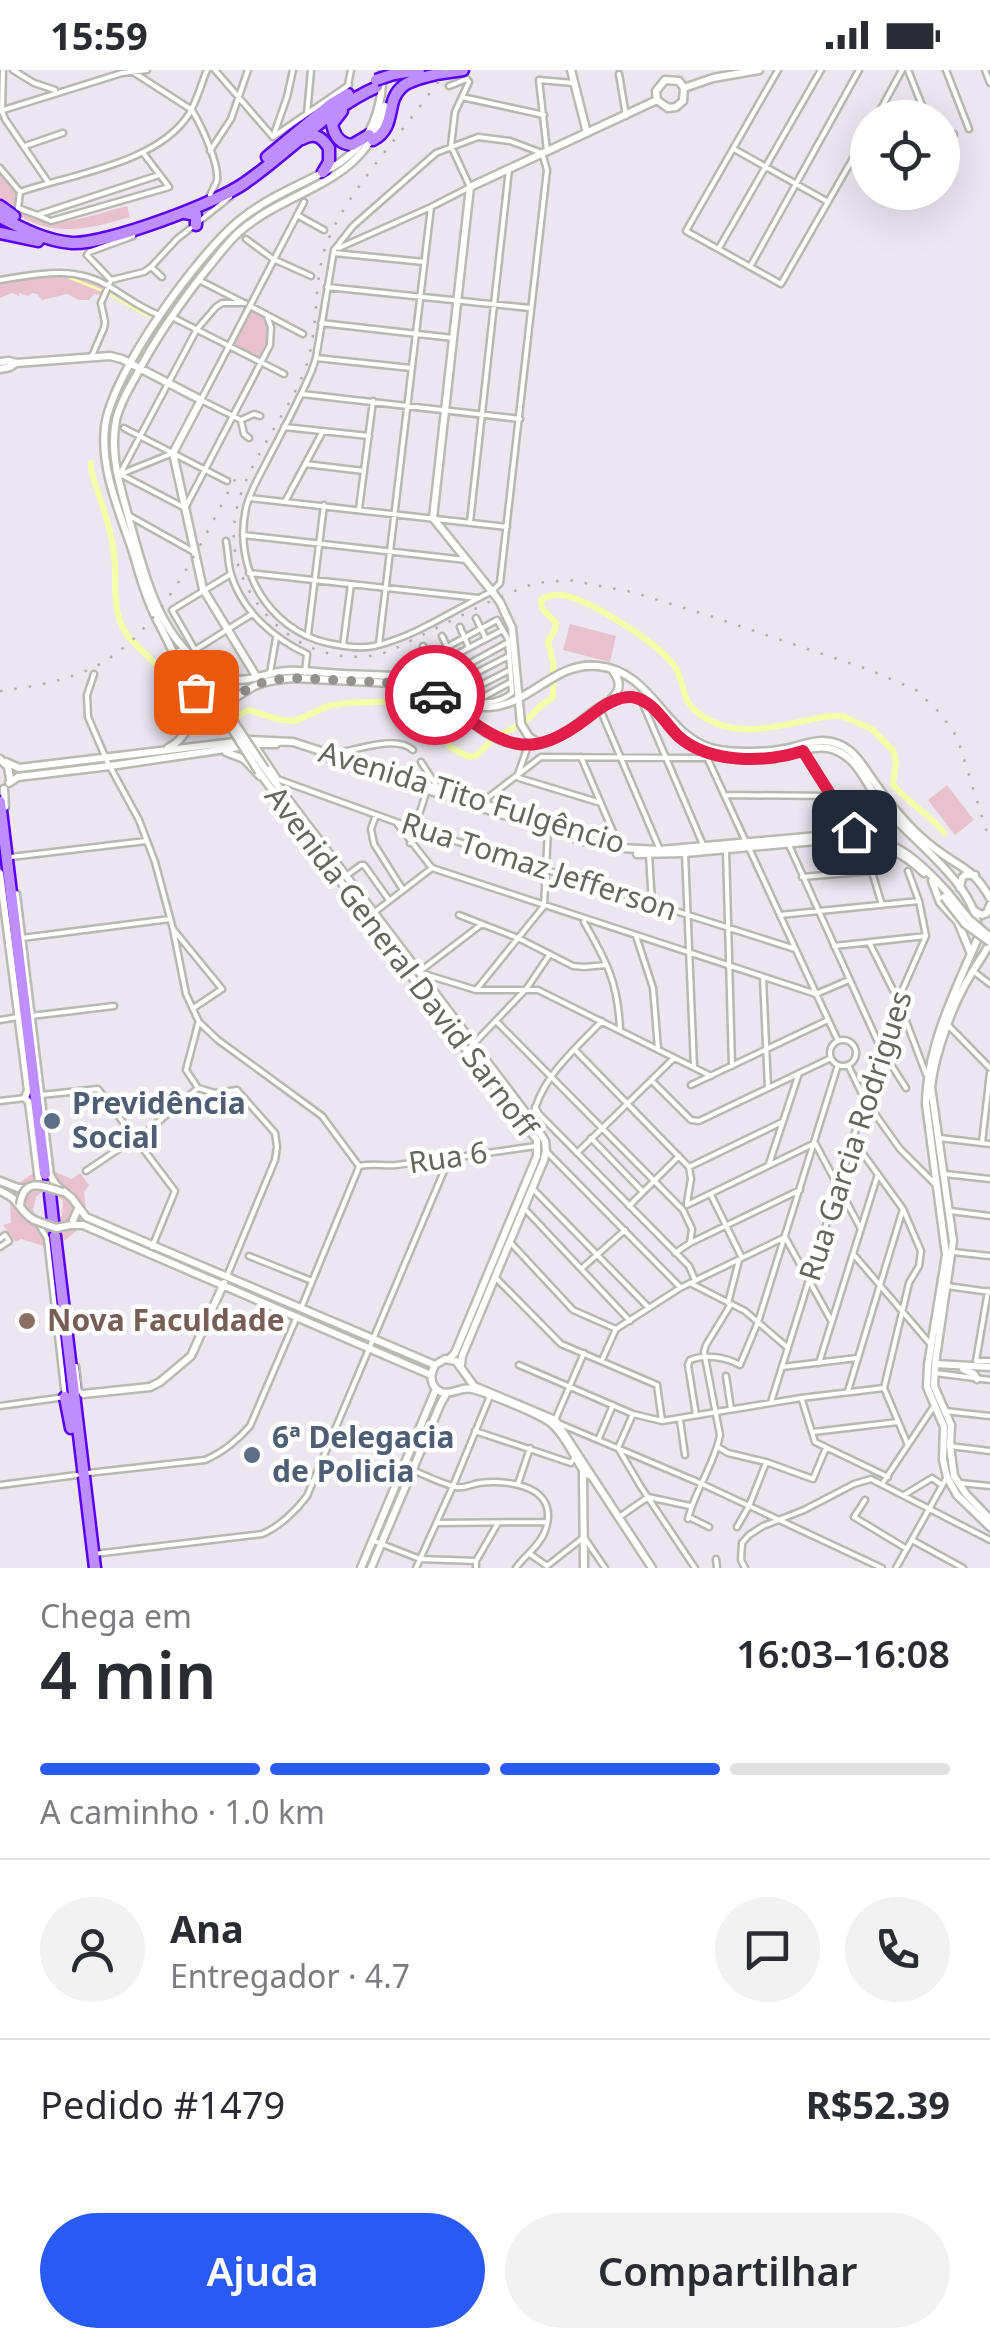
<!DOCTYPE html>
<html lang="pt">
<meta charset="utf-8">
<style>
:root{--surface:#fff;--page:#f2f2f3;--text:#2b2b33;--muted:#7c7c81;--line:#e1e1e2;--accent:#295af3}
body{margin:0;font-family:"Noto Sans",sans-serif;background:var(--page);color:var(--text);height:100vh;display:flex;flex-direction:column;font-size:38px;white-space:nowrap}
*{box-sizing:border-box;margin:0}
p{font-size:32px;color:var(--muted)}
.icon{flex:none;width:55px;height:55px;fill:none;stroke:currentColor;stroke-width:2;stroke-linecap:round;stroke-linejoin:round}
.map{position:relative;height:1498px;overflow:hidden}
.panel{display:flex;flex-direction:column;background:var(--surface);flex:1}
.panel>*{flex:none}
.tools{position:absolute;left:850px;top:30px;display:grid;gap:20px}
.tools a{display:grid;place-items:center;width:110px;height:110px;border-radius:50%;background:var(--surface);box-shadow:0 10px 40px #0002;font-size:50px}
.pin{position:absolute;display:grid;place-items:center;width:85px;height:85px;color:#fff;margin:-42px;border-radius:20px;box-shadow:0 5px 15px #0006}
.courier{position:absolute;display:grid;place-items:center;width:100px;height:100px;margin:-50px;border:8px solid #e11d48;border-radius:50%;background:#fff;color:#222;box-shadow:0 2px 12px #0007}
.overview em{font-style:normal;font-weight:600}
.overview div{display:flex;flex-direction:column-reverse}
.overview{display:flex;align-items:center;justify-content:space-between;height:170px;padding:0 40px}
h1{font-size:65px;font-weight:600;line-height:75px}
.bar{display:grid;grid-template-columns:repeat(4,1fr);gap:15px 10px;align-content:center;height:120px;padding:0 40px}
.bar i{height:12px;border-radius:8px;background:var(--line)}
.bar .selected{background:var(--accent)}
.bar p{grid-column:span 4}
.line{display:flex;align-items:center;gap:25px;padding:0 40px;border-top:2px solid var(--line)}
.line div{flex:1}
.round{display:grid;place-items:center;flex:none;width:105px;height:105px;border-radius:52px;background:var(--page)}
.button{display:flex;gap:20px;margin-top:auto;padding:20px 40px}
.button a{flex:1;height:115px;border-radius:60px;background:var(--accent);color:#fff;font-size:40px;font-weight:600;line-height:115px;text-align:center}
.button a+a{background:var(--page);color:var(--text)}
.status{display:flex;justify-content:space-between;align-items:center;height:70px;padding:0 50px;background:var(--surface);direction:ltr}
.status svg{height:28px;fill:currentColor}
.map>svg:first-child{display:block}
</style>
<div class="status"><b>15:59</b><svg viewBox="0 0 49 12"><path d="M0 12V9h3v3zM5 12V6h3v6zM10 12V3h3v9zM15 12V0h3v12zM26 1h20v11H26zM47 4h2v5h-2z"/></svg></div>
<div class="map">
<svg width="990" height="1498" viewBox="0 0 990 1498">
<rect width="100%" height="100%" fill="#ebe6f0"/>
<!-- green -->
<path fill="#e9c1ce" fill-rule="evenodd" d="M0 101 18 122 15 137 17 140C27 144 37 149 48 151 68 155 106 141 127 136L130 147C80 162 43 169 0 132Z
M72 205 94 211 105 219 101 225 94 224 89 230H79L67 224 42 230 37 224 32 223 28 226 19 223V226L12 223 0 228V211Z
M251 238 255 239 270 258 269 274 262 291 233 275Z
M570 554 616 566 610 592 563 580Z
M947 715 974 750 955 765 928 730Z
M37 1101 39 1109 50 1108 53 1101 72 1109 80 1103 89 1115 84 1122C88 1151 85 1156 61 1173L56 1163 44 1164V1176L21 1169 16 1172 3 1155 11 1153C9 1122 10 1117 37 1101ZM42 1122H52L63 1130 62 1146C51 1155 40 1152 33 1140L36 1127Z"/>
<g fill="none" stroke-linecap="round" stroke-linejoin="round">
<!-- stream -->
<path stroke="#f5ffa7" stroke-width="2.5" d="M60 204 103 221
M0 213 33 207
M108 224 144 244 155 247"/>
<!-- river -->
<path stroke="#f5ffa7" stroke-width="6" d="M137 290 162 248 216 179 238 156 266 136 341 97
M91 393V400C99 427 111 456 114 484 117 508 112 531 121 554 131 578 163 591 167 617 169 627 165 638 163 648L173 662C209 666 218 658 248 640L281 650 295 651 328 636 348 633 409 631 422 640 450 677 469 687 476 686 494 668 525 652 539 637 553 627V592L548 571 555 560 556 553 542 538 541 530C548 525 554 524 562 525 589 529 656 572 673 594 689 615 675 632 709 650 745 670 791 652 830 646H842L872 659 893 681 896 691 893 715C909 734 930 744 944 763"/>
<defs>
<path id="street" d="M3 0 2 41 5 49 48 112
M13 0 34 13 55 20
M130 0 192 40C201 55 219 93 217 110 216 114 212 121 210 125
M215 0 273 67
M778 0 686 161 781 214 868 62
M908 0 927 48
M946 0 969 59
M985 0 990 13
M619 4 626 46
M348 15 351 0
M462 27 544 45
M0 41 122 3 147 0
M307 44 311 0
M876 48 902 0
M942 65 954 64
M273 67 349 15
M273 67 287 27 293 0
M478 67 510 71 542 83 547 100 500 513 491 522C453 540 415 567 374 576 358 579 343 576 328 573 267 559 233 497 246 438 250 421 260 405 268 389 283 360 299 331 312 300L316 288 334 180 353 156 436 83Z
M25 76 63 63
M734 79 828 132
M210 81 231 49 248 0
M547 81 539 10 573 13
M0 98 20 122
M20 122C73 104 158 93 189 44 197 31 201 14 207 0
M20 122 18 138 37 145 159 105
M37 145 51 151 169 117 144 84
M297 145 324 160
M246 169 273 189 311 206
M339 178 431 137 470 117 451 76 455 42 469 12 467 9 449 16
M719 178 821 0
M334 183 424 192
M151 197 162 207
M750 197 859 0
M0 210C38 204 75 195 110 217 127 227 140 238 159 245
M111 210 87 185 89 182 133 166 134 163
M199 210 242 232
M327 217 530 238
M250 236 303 264
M172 247 284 304
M321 253 453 268
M92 286 104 258 105 252 101 233 111 210 144 202 151 197 177 169 230 127
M316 288 411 298
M302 324 520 349
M241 350 201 330 304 132
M241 350 254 344 260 346
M241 351 244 364 249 368
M284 357 369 366
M124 358 227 411
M305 394 364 401
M120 404 185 438 270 275 271 257 266 244
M120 404 197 259 216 237 222 233H245
M121 404 173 383
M249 428 507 457
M286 430 323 361
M359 439 373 331
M128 445 194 482
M470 452 509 99
M243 465 466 490
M226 471C228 482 228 494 231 504 242 541 273 568 307 584L305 603
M249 503 478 528
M231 504 172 540 195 580 252 544
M476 548 486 569
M460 557 469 578
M308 564 324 435
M442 566 452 587
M379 574 431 137
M343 576 351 514
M423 576 433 597
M270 603 276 568
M94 604 87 625 88 647 107 691 139 750 155 792 173 859 186 924 199 952 218 970 322 1046 359 1096
M395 604H397L497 550 508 569 512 623C480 647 456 618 427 607 419 603 411 602 402 600
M419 604 503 560
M436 612 507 573
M447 618 509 586
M459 626 508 601
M476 631 511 612
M643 634 704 777
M600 639 660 780
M803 681 857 765
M338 683C359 679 397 665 413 680
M705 683 745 770
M581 687 620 778
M421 692 436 715
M517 707 528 676
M519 708 601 733
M277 709 396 752 795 879
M724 725 830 726
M481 733 541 687 706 688
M376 745 371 759 374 774 403 820
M396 752 432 798 816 924 849 910
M863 772 882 835
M410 773 427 720
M789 775 881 979 906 1018
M749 778 838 971
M726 780 732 996
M685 783 694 997
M649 785 652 833
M11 787 146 771
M346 806 361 795H364L389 830
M802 807 872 801
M376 841 432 798
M459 845 518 868 573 896 584 897 606 895
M780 845 919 831
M584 852C607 892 618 913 620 959
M173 859 222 919 195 937
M636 866 653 918 658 978
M22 868 170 849
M869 872 898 930 926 1004
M834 876 926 866
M973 901 990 914
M419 902 482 854
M424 904 476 920H538L711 1006
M763 908 768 1018
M476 920 544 836 548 760
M31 946 114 936
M0 950 18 947
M496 951 683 1140 692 1159 690 1173
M948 955 990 998
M830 983a13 13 0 1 1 26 0a13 13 0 1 1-26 0Z
M575 980 689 1097 691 1109 687 1133
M467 981 527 918 550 884
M848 995 865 1030 900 1079 936 1115
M651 1010 691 1050 699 1051 831 988
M691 1015 828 950
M198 1018 215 1023 237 1020 275 1063 277 1077 275 1090 227 1206
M198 1018 186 1000 198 954
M41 1025 98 1019 175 1121 152 1177
M0 1031 25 1028
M535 1037 539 1044 689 1196 695 1210
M532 1051C539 1009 574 980 602 951
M591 1068 643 1122
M940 1068 990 1074
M853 1070 903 1139 921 1181 919 1196 909 1213 884 1318 908 1375
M982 1073 990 1003
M546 1081 680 1217
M577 1083 674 988
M769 1094 799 1003
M359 1096C375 1093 382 1096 396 1095 406 1094 414 1092 424 1092L536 1076
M689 1097 782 1052
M86 1101 132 1070H137L198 1018
M945 1104 990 1109
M534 1120 649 1238
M711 1125 742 1188
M687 1135 815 1073 861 1159
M629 1136 679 1086
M524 1138 630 1251
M950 1141 990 1146
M0 1169 5 1165 9 1171 0 1177
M510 1172 573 1240 616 1259
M953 1182 990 1186
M675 1183 690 1173 800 1120
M854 1185 932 1276
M249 1186 312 1211
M581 1199 625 1160
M495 1207 561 1274 657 1315 662 1351
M690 1213 745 1241 788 1278
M947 1216 990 1222
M988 1221 976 1291H990
M728 1233 739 1190
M302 1236 359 1097
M602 1290 616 1259 680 1218 785 1167 832 1252
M819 1293 878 1104
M519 1295 633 1344 662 1351 801 1328 884 1318
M76 1296 79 1321 83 1324
M782 1297 857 1288
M935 1303 990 1310
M726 1306 731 1339
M848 1321 903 1139
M802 1330 815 1372 888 1407
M771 1332 881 979 898 930 926 866 919 831 908 801
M0 1336 65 1327 47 1168 39 1155
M945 1341 990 1346
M633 1344 618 1378 641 1417 695 1498
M696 1345 688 1295 690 1290C706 1284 726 1287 740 1295L758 1252 838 995
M555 1350 584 1283
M680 1350 685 1385
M558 1353 700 1413 882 1498
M475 1361 571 1393 575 1387
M813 1362 898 1352
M599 1368 613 1335
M950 1376 990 1381
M718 1377 728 1383 766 1392 813 1409 826 1378
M405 1397C421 1403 439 1413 456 1417 465 1419 471 1414 479 1413 511 1409 561 1417 545 1461 540 1476 524 1486 516 1498
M88 1403 205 1390C222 1383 239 1369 250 1356L296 1249
M960 1413 990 1416
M518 1414 530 1378
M882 1414 934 1336
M0 1415 77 1405
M904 1425 932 1408 942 1415
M865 1430 854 1447 907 1479
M689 1447 709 1457
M618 1448 648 1427 690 1436
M688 1449C695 1420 715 1393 720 1365L704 1282 706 1275 731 1234
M437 1453 547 1452
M737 1457 749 1436 766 1393
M912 1470 963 1498
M374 1471 420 1489 476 1491
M94 1484 262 1464C279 1457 296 1441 307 1426L449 1089
M530 1484 547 1496
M716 1489 717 1498
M547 1496 584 1467 605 1498
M416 1498 453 1416 490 1326
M476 1498V1491L498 1453
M745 1498 741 1490 742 1473 749 1465 763 1456 804 1440 854 1414 871 1409 990 1470
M896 1498 947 1407"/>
<path id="secondary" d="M383 0C381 107 308 96 241 149 199 182 111 304 105 357 100 399 120 443 133 482 140 507 147 531 159 554 173 578 194 643 230 630 240 626 247 619 257 615 268 610 281 609 294 608L411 614C450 626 474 666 515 674 566 685 593 624 630 627 658 629 677 674 708 684 730 691 761 689 784 686 799 684 812 675 828 678 858 684 865 715 883 736 912 771 983 819 978 868 955 921 927 976 926 1034L946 1185 928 1295 927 1317 944 1357 943 1390 947 1407 957 1425 990 1457
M571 0 587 63
M684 18 713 8 759 0
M657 30 656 21 665 10 679 11 684 18
M657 30 668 38 676 37 683 31 684 18
M385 36C365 116 293 115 239 162 227 173 217 187 207 199 180 233 156 267 136 306 128 320 120 334 116 350 109 386 121 418 130 453 147 512 163 587 230 608 248 614 267 602 286 601 304 600 323 603 342 604 363 605 385 605 406 607 437 610 456 639 488 637 530 636 554 591 598 596 650 601 662 658 705 676 724 684 765 683 785 679 798 677 811 670 824 671 846 672 857 686 868 703 887 731 909 760 937 780 962 799 973 798 990 828
M0 292 9 291 16 293 110 286 122 289 201 330 173 383 203 519 256 606
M0 299 10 297 16 293
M494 524 433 448 470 117 657 30
M500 532 512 558 521 654 529 667 540 674
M179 582 203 613
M188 585 207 611
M611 629C621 620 621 612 613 601
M252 672 276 708
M168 678C193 665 193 640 190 615
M226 682 244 689 260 706
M322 685 458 730
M0 689 8 697 10 709
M6 692 19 698 251 670 293 672 620 778 660 780 840 764C892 766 916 787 949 824
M265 699 535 1055 545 1071 546 1081 544 1090 462 1286 461 1295
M259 702 467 981 537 1070V1086L455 1283 449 1289
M9 713 18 707 110 696 260 674H276
M4 719 5 737
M479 737 596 775
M637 784 685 783 848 768C878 771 903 782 924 803
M0 803 28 1020 25 1028 29 1032 39 1111 42 1116
M932 811 940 832 958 852 971 884
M960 818 962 808 965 805H975
M16 824 50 1105 56 1115 72 1128 86 1147 435 1295
M975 841 982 845 987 843 990 835
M990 873C984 885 976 895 970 906 952 935 935 984 931 1017L953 1171 935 1294 934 1316 951 1355 950 1376 954 1406 966 1424 990 1449
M0 1111 18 1118H26
M0 1121C23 1131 17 1140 34 1150
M78 1139 71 1155H83L431 1305
M935 1294 990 1297
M963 1299 974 1304 977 1309
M83 1324 150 1317 160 1312 191 1286 224 1213
M583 1402 584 1498
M589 1405 583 1400C574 1386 565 1365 552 1354 543 1345 485 1322 472 1319 461 1316 451 1326 441 1322 429 1316 430 1304 435 1295L445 1289 456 1291 474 1316 555 1350 652 1498
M361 1498 436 1319
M371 1498 440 1335 446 1324"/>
<path id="highway" d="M394 4 419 0
M436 4 463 0
M342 41 332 54C334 65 339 74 352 75L369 65
M302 69C315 62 322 67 329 78V92L323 102
M373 70C397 57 385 33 401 18 409 9 430 6 441 3
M267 87 331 34 348 24
M0 136 14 146
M185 143 196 145V155
M0 147C23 159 46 171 72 173 104 175 220 132 246 112 291 81 327 39 377 17
M0 163 38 171
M0 732 45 1104
M50 1124 53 1151
M55 1166 95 1498
M65 1327 71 1358"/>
</defs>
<!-- street casing -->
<use href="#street" stroke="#b7b9b1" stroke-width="9"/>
<!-- secondary casing -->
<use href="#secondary" stroke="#b9bbb2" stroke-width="11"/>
<!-- highway casing -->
<use href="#highway" stroke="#5a00f6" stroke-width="15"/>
<!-- street -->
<use href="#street" stroke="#fff" stroke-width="4"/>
<!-- secondary -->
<use href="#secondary" stroke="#fff" stroke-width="6"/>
<!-- highway -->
<use href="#highway" stroke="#be8eff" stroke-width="10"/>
<!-- rail -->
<path stroke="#aeaeab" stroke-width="2.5" stroke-dasharray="2.5 12" stroke-linecap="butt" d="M447 0C423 33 398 65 373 97 355 122 337 146 326 175 312 216 320 261 304 302 279 364 219 420 237 491 245 521 264 547 289 565 318 586 356 593 390 581L497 528 535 513 569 510 632 522 704 544 870 600 916 620 940 643 957 667 990 772
M0 621C30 617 61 612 90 599 161 567 201 471 237 406"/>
<defs>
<path id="secondary-bridge" d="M494 524 500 532
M207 611 265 699
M203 613 259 702
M949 824 969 849 990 867
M944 827 965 854 990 872
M20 1135C24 1106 43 1116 63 1122
M34 1150 56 1158 71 1155"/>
<path id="highway-bridge" d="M376 10 394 4"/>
</defs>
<!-- secondary-bridge casing -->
<use href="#secondary-bridge" stroke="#b9bbb2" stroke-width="11" stroke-linecap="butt"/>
<!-- highway-bridge casing -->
<use href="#highway-bridge" stroke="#5a00f6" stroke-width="15" stroke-linecap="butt"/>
<!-- secondary-bridge -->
<use href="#secondary-bridge" stroke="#fff" stroke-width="6"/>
<!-- highway-bridge -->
<use href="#highway-bridge" stroke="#be8eff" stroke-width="10"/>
</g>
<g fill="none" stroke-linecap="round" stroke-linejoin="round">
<!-- done -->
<path stroke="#949390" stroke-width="10" stroke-dasharray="0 18" d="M196 622C217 641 234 626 254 616 267 610 280 609 294 608L411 614 425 618 435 625"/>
<!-- route -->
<path stroke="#e11d48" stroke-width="12" d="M435 625C496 667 520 701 590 646 601 637 616 626 632 627 653 630 664 652 678 666 709 694 765 693 803 681L854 762"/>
</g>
<!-- markers -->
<g fill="#5c6f8a" stroke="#fff" stroke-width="4">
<circle cx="52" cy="1051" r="10"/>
<circle cx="252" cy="1385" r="10"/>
</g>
<circle fill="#8d6e63" stroke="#fff" stroke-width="4" cx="27" cy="1251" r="10"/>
<g text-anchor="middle" stroke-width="9" stroke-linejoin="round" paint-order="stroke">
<!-- street labels -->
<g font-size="30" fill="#65675d" stroke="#fff">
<text transform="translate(472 728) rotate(17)" y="10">Avenida Tito Fulgêncio</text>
<text transform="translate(539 797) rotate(18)" y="10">Rua Tomaz Jefferson</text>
<text transform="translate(401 892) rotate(53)" y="10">Avenida General David Sarnoff</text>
<text transform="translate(856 1066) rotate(-72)" y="10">Rua Garcia Rodrigues</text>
<text transform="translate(448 1088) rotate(-8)" y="10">Rua 6</text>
</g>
<!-- service labels -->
<g font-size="30" font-weight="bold" fill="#4e5e75" stroke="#fff" text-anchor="start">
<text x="72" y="1044">Previdência<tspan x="72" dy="34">Social</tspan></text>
<text x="272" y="1378">6ª Delegacia<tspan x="272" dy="34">de Policia</tspan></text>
</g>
<!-- education labels -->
<g font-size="30" font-weight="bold" fill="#785e54" stroke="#fff" text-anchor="start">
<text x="47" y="1261">Nova Faculdade</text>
</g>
</g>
</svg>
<div class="tools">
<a><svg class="icon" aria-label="locate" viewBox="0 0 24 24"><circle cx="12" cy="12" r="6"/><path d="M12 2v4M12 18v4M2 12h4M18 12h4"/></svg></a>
</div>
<div class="pin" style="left:196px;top:622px;background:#ea580c"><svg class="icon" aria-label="bag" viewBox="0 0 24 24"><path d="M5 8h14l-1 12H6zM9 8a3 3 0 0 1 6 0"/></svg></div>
<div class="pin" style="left:854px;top:762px;background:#1f2937"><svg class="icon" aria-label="home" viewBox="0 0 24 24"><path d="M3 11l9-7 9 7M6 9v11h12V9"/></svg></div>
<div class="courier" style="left:435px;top:625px"><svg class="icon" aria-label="car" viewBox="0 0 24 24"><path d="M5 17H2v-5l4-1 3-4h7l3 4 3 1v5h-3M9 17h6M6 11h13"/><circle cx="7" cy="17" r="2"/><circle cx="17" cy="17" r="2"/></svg></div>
</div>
<section class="panel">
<div class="overview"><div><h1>4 min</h1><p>Chega em</p></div><em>16:03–16:08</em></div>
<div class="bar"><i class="selected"></i><i class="selected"></i><i class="selected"></i><i></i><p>A caminho · 1.0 km</p></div>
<div class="line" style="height:180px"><a class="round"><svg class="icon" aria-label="person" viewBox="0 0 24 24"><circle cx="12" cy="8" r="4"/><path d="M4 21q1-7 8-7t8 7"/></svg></a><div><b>Ana</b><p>Entregador · 4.7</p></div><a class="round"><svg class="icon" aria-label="chat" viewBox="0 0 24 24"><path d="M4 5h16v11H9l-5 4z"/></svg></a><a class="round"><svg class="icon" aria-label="phone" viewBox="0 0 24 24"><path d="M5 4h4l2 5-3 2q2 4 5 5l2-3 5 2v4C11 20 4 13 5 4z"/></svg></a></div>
<div class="line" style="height:130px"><div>Pedido #1479</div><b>R$52.39</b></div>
<div class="button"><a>Ajuda</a><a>Compartilhar</a></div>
</section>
